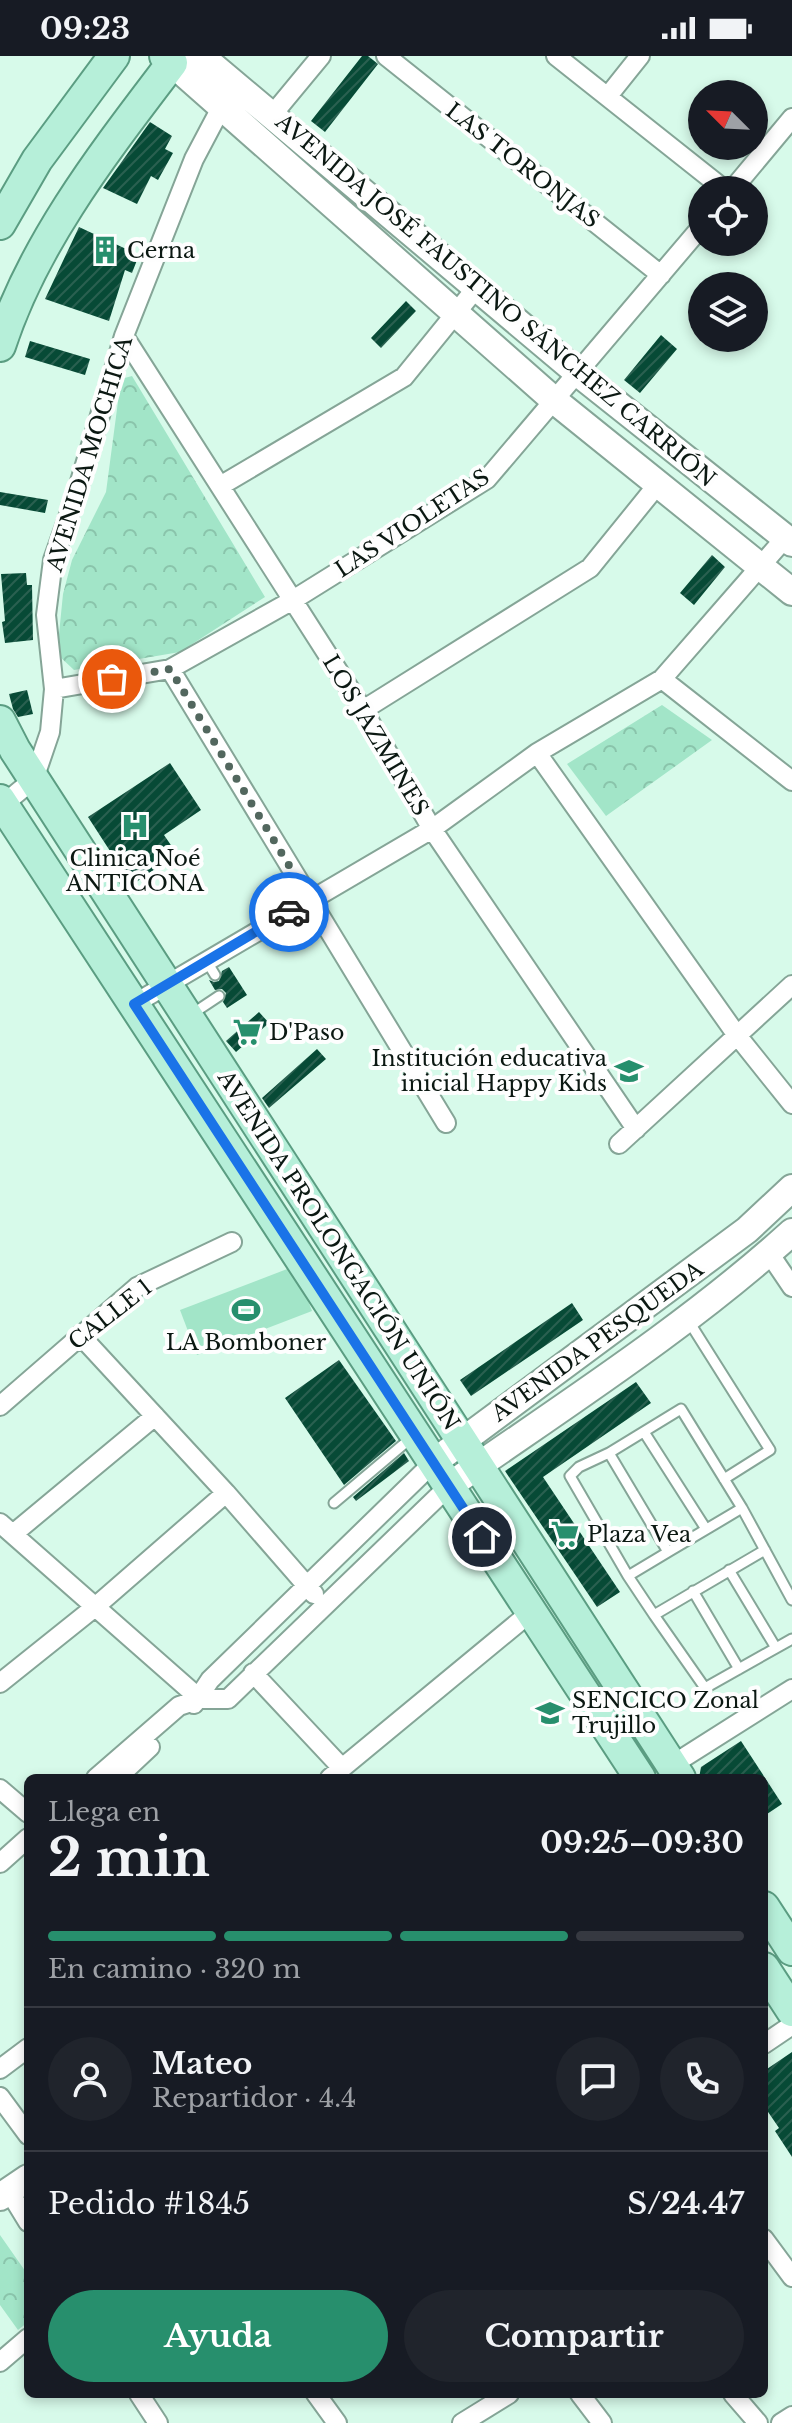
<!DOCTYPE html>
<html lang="es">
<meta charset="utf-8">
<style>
:root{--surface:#171b24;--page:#20242c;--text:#f1f3f6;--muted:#9ea1a6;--line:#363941;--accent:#278f6d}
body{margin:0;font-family:"Libre Baskerville",serif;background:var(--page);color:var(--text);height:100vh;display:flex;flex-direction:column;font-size:30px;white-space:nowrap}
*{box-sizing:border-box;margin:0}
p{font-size:26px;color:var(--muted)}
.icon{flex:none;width:44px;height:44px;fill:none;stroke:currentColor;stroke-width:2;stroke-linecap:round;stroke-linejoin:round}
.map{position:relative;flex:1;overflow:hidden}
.panel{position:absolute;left:24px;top:1718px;width:744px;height:624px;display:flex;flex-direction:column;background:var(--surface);border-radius:12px;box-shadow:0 4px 12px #0003}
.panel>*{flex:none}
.needle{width:52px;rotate:294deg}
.tools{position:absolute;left:688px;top:24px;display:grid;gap:16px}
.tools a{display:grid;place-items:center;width:80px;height:80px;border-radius:50%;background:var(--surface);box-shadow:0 4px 12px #0003;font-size:40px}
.pin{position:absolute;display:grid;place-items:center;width:68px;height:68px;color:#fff;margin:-34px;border:4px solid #fff;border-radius:50%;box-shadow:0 2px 8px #0007}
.courier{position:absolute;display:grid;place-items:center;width:80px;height:80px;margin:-40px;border:6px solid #1a73e8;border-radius:50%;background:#fff;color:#222;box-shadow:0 2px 10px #0007}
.summary em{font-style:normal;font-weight:700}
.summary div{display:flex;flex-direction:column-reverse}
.summary{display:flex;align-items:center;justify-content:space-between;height:136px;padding:0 24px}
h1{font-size:52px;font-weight:700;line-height:60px}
.bar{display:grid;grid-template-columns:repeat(4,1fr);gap:12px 8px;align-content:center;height:96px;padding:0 24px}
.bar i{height:10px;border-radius:6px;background:var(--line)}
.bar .on{background:var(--accent)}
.bar p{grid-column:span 4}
.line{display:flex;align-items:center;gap:20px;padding:0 24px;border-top:2px solid var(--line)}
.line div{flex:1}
.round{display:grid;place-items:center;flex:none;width:84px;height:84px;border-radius:42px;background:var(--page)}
.primary-button{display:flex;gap:16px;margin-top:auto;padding:16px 24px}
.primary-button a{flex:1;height:92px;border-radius:48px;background:var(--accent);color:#fff;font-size:32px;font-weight:700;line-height:92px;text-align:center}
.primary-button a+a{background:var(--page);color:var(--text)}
.status{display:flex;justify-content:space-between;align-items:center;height:56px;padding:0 40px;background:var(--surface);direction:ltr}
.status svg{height:22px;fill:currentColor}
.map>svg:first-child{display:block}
</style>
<div class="status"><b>09:23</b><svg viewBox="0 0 49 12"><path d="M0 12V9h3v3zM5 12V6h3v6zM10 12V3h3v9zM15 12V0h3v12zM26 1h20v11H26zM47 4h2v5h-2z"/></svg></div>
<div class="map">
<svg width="792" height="2367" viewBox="0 0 792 2367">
<defs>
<pattern id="park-crowns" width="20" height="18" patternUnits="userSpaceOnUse" patternTransform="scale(2)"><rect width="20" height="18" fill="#a2e5c8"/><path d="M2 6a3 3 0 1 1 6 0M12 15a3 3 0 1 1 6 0" fill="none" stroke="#8ac4ab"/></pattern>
<pattern id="building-hatch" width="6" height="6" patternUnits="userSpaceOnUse" patternTransform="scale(2)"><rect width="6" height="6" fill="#074a36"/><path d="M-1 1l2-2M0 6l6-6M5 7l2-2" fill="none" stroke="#2a6050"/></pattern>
</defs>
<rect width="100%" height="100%" fill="#d7faea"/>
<!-- park -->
<path fill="url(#park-crowns)" d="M132 320 265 541 180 596 74 614 57 598 63 538 72 504 106 436 121 323Z
M662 649 712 684 606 760 567 708Z
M0 2179 28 2219V2266L18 2274 0 2249Z"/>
<!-- garden -->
<path fill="#a2e5c8" d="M295 1210 312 1255 197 1299 180 1254Z"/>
<!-- building -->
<path fill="url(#building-hatch)" d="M362 0H368L378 8 325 76 311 65Z
M150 66 172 80 165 93 173 97 158 124 151 120 137 148 103 132Z
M79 171 139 199 132 217 125 214 109 265 45 243Z
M406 245 416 255 381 292 371 282Z
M661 279 677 293 640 337 624 324Z
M30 285 90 303 85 319 25 301Z
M0 436 48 444 45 457 0 449Z
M712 499 725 511 694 549 680 537Z
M26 517 27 529H32L33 584 5 587 2 566 5 565 1 518Z
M27 634 33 658 18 661 13 653 9 638Z
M170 707 201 754 164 779 177 798 126 833 115 816 121 812 88 761Z
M229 911 247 939 227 952 223 946 226 937 222 933 215 934 209 924 214 926 219 925 222 915Z
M259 956 269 967 236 996 226 985Z
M317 993 326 1003 269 1052 262 1042Z
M572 1247 583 1264 471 1340 460 1324Z
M339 1304 396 1385 344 1429 285 1342Z
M636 1326 651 1347 543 1421 620 1536 597 1551 505 1415Z
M404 1397 409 1405 356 1445 353 1441Z
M741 1685 782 1748 764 1760V1722H699L701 1711Z
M792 1996V2101L775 2075 779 2072 764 2050V2015Z"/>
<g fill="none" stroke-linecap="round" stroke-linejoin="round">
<defs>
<path id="lane" d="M206 904 215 919
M192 958 219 940
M688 1264 770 1394 724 1423
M644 1376 706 1473
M609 1397 579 1411 570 1420 628 1520 668 1496
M334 1447 411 1382
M742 1452 668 1496 609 1397 681 1353 742 1452 792 1544
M765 1494 654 1559 705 1632 792 1583
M729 1514 776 1592
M628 1520 654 1559
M693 1535 739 1613"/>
<path id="street" d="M386 0 661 219
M556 0 725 134
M608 40 640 0
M273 58 321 0
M732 134 792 62
M124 280 363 654 432 773 636 1073
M220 430 404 321 477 231
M170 613 446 1067
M662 623 792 725
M54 633 170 613 293 544 487 423 702 170
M363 654 590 512 658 428
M537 697 736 978 792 1048
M0 751 34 723 50 676 54 633 46 559 53 504 75 442 124 280 194 103 222 50
M134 948 432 773 537 697 662 623 785 482
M619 1088 792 929
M769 1197 792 1231
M80 1279 226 1437 314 1538
M0 1350 137 1231 232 1186
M0 1467 200 1643
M13 1478 155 1360
M253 1617 342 1712
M0 1627 95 1551 226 1437
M194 1648 210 1624 434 1406
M672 1709 792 1633
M96 1722 179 1650 200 1643H228L449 1430
M117 1722 150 1691
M330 1722 531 1556
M0 1733 28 1757
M0 1807 28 1782
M764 1988 792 1969
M0 2013 28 1992
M0 2041 28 2079
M9 2135 28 2166
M764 2183 792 2221
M0 2306 28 2282
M139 2338 158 2367
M316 2338 337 2367
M580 2338 602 2367
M733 2338 758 2367
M462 2367 509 2338
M781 2367 792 2360"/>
<path id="secondary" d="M178 0 172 7 555 345 792 536
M201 0 578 317 792 487
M434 1406 747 1174 792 1132
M449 1430C565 1349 687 1271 792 1176
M0 2141 28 2122"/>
<path id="primary" d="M0 168 37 104 114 0
M0 290C34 185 106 94 172 7L165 0
M0 665 15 694 680 1722
M0 744 640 1722
M764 1851 792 1894
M764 1912 792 1955"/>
</defs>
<!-- lane casing -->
<use href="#lane" stroke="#85a597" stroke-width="13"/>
<!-- street casing -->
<use href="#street" stroke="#85a597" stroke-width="22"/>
<!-- secondary casing -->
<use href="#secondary" stroke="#85a597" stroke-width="30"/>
<!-- primary casing -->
<use href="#primary" stroke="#5b9d82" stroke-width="34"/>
<!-- lane -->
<use href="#lane" stroke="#fff" stroke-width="9"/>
<!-- street -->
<use href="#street" stroke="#fff" stroke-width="18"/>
<!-- secondary -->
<use href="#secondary" stroke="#fff" stroke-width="26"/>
<!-- primary -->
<use href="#primary" stroke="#b6efd9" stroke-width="30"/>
</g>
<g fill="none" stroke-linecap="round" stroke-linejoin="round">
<!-- done -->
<path stroke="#52675e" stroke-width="8" stroke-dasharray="0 14.4" d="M112 623 170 613 310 844 289 856"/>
<!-- route -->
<path stroke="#1a73e8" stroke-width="10" d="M289 856 134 948 482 1481"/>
</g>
<!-- icons -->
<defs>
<symbol id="building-bare" viewBox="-9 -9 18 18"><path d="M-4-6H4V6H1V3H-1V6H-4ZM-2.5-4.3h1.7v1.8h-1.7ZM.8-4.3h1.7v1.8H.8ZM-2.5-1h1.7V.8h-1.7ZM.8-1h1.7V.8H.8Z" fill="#278f6d" stroke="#fefefe" stroke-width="2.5" paint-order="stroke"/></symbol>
<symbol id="hospital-bare" viewBox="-9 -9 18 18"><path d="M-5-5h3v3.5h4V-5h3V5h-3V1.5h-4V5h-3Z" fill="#278f6d" stroke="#fefefe" stroke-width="2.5" paint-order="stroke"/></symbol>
<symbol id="supermarket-bare" viewBox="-9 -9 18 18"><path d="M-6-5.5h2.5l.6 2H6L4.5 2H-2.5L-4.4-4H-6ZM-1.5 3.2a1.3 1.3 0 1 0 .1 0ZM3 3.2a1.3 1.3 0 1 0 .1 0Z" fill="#278f6d" stroke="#fefefe" stroke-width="2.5" paint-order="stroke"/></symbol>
<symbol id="school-bare" viewBox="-9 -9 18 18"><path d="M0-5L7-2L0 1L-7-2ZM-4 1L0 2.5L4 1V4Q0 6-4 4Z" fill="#278f6d" stroke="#fefefe" stroke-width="2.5" paint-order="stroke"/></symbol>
<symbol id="stadium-bare" viewBox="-9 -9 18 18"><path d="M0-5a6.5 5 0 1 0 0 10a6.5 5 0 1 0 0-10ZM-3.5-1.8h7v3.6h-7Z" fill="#278f6d" stroke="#fefefe" stroke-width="2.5" paint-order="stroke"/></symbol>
<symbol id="university-bare" viewBox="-9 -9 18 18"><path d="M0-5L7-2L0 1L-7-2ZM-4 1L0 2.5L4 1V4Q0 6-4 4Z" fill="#278f6d" stroke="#fefefe" stroke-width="2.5" paint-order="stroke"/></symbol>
</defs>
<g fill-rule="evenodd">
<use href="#building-bare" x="85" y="174" width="40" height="40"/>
<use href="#hospital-bare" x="115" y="750" width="40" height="40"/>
<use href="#supermarket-bare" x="227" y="956" width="40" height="40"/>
<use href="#school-bare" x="609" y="995" width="40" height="40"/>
<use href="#stadium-bare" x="226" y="1234" width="40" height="40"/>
<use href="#supermarket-bare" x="545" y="1458" width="40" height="40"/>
<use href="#university-bare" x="530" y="1637" width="40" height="40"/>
</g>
<g text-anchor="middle" stroke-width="8" stroke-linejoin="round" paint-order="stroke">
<!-- street labels -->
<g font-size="22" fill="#0b1812" stroke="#fefefe">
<text transform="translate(523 109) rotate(38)" y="8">LAS TORONJAS</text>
<text transform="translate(496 244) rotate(40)" y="8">AVENIDA JOSÉ FAUSTINO SÁNCHEZ CARRIÓN</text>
<text transform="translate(89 398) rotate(-73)" y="8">AVENIDA MOCHICA</text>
<text transform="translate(412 467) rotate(-33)" y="8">LAS VIOLETAS</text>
<text transform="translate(376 679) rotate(59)" y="8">LOS JAZMINES</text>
<text transform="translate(339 1194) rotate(57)" y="8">AVENIDA PROLONGACIÓN UNIÓN</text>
<text transform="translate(110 1258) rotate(-38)" y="8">CALLE 1</text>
<text transform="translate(597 1285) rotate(-36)" y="8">AVENIDA PESQUEDA</text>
</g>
<!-- poi labels -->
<g font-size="22" fill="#0b1812" stroke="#fefefe" text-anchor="start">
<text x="127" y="202">Cerna</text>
<text x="135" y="810" text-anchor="middle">Clinica Noé<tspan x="135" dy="25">ANTICONA</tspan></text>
<text x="269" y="984">D'Paso</text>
<text x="607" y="1010" text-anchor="end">Institución educativa<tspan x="607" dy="25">inicial Happy Kids</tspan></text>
<text x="246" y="1294" text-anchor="middle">LA Bomboner</text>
<text x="587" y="1486">Plaza Vea</text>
<text x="572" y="1652">SENCICO Zonal<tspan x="572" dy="25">Trujillo</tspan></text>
</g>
</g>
</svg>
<div class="tools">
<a><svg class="needle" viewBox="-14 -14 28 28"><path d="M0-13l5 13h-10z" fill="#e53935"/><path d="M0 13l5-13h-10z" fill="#9ea1a6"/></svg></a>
<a><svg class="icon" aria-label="locate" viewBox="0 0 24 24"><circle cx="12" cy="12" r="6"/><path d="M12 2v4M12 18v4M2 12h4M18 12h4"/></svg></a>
<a><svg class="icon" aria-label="layers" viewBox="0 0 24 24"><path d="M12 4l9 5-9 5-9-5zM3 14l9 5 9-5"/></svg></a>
</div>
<div class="pin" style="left:112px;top:623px;background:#ea580c"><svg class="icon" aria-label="bag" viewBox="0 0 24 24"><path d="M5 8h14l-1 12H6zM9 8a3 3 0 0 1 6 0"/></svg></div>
<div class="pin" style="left:482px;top:1481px;background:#1f2937"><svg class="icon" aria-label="home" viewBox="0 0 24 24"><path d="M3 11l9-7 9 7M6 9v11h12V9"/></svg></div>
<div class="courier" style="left:289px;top:856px"><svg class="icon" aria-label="car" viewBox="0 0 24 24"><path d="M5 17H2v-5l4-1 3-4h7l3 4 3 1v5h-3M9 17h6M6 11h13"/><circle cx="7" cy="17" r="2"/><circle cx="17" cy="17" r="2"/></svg></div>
<section class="panel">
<div class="summary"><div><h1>2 min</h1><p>Llega en</p></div><em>09:25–09:30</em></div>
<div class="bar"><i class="on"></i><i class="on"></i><i class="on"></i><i></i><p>En camino · 320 m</p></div>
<div class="line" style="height:144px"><a class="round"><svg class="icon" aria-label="person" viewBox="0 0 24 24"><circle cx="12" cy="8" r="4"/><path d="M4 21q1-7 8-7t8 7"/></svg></a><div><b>Mateo</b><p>Repartidor · 4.4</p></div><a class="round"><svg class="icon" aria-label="chat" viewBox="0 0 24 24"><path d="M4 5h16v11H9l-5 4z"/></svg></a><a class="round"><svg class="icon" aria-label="phone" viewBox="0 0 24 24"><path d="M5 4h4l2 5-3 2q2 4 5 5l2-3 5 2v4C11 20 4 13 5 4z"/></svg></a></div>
<div class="line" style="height:104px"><div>Pedido #1845</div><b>S/24.47</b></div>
<div class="primary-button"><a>Ayuda</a><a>Compartir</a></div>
</section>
</div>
